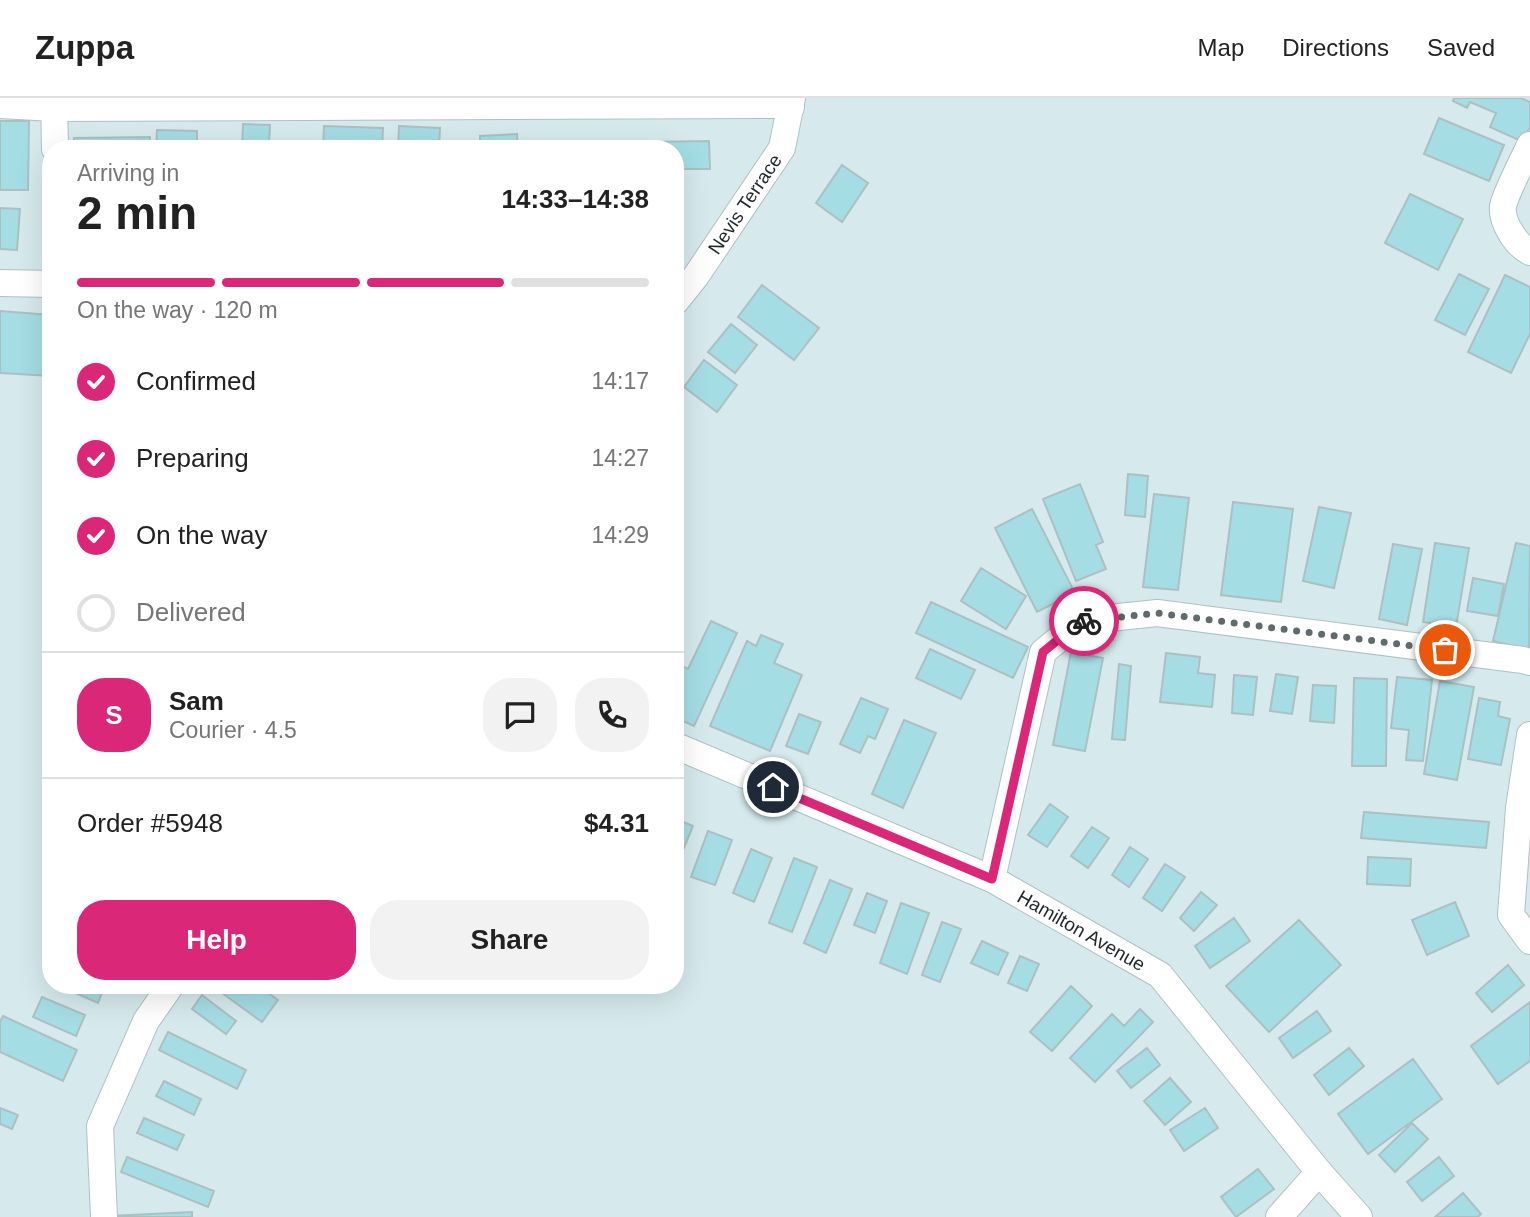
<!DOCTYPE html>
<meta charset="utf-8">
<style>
:root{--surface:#fff;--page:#f2f2f2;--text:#222;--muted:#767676;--line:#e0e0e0;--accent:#db2777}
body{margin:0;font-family:Arial,sans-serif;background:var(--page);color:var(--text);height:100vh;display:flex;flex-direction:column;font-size:26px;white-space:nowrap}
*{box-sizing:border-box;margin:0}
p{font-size:23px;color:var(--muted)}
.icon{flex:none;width:38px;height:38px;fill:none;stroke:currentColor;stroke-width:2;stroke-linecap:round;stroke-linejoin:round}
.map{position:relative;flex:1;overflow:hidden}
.details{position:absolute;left:42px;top:42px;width:642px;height:854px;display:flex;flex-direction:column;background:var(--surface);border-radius:28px;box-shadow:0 7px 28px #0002}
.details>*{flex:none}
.pin{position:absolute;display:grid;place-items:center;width:60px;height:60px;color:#fff;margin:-30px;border:4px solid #fff;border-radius:50%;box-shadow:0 2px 7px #0007}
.courier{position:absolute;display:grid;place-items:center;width:70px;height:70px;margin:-35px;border:5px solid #db2777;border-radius:50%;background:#fff;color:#222;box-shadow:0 2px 9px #0007}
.headline em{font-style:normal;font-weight:700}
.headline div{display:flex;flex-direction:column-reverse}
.headline{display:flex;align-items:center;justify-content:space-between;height:119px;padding:0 35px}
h1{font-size:46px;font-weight:700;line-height:52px}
.bar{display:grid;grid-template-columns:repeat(4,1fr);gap:10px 7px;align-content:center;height:84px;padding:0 35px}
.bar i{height:9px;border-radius:5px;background:var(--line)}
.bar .selected{background:var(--accent)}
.bar p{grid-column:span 4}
.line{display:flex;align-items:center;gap:18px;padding:0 35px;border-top:2px solid var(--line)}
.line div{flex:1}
.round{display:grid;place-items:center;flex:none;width:74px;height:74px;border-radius:28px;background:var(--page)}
ol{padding:0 35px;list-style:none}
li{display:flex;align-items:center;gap:21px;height:77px}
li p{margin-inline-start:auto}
li .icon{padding:7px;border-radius:50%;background:var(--accent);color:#fff;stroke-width:4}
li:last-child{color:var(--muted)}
li i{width:38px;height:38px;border:4px solid var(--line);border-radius:50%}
.action{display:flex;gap:14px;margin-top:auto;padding:14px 35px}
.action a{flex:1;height:80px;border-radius:28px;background:var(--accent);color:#fff;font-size:28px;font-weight:700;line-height:80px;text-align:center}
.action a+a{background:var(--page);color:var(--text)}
header{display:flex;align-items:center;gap:42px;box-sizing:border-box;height:98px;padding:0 35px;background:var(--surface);border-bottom:2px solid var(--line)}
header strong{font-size:33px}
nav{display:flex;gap:38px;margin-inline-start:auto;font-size:24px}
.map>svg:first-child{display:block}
</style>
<header>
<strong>Zuppa</strong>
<nav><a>Map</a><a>Directions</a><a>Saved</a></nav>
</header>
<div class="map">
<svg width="1530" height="1119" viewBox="0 0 1530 1119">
<rect width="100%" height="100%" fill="#d6eaed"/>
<!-- building -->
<path fill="#a5dde4" stroke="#acc0c2" stroke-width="2" d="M1454 0H1521L1530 4V29L1523 44 1490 29 1496 15 1470 4 1467 10 1453 3Z
M1439 20 1504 47 1489 83 1424 56Z
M0 23H29L28 92H0Z
M243 26 270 27 269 46 299 47V51H242Z
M324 28 383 30 382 51H323Z
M399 28 440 30 439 51H398Z
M157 32 197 33V44L220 45 219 51H156Z
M517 36 518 51H480V38Z
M150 39V51H74V40Z
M709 43 710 71H676V51H647V44Z
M628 45V51H569V46Z
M842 67 868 85 842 124 816 105Z
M1410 96 1463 121 1438 172 1385 145Z
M0 110 20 111 17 152 0 151Z
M1459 176 1489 191 1465 237 1435 222Z
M1505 177 1530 189V236L1511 275 1468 254Z
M762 187 819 230 794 262 738 219Z
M0 213 51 217V278L0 275Z
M731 226 757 247 735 275 708 254Z
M704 262 737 287 717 314 684 289Z
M1128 376 1148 378 1145 419 1125 417Z
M1080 386 1103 444 1096 447 1106 471 1076 483 1043 401Z
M1154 396 1189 400 1178 492 1143 489Z
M1233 404 1293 411 1281 504 1221 497Z
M1319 409 1351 415 1334 490 1303 483Z
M1032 411 1075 495 1037 514 995 430Z
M1435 445 1469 450 1456 529 1423 524Z
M1516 445 1530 448 1529 552 1493 543Z
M1393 446 1422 451 1407 527 1379 521Z
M981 470 1026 498 1006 531 961 503Z
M1473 480 1504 486 1498 518 1467 513Z
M931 504 1028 549 1013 580 916 535Z
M711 523 737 535 694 628 676 620V565L688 571Z
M761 537 783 546 774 565 802 577 770 653 710 628 747 543 756 548Z
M930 551 975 572 961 601 916 580Z
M1071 554 1103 560 1085 653 1053 647Z
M1166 555 1200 559 1198 575 1215 577 1212 609 1160 604Z
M1119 566 1131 568 1125 642 1112 641Z
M1276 576 1298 579 1292 616 1270 613Z
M1234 577 1257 579 1253 617 1232 615Z
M1397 579 1432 582 1423 663 1406 662 1409 632 1391 630Z
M1354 580 1387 581 1386 668H1352Z
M1440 583 1474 589 1457 682 1424 676Z
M1313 587 1336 588 1334 625 1310 623Z
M861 600 888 611 875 641 868 638 860 655 840 646Z
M1479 600 1500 604 1498 618 1510 621 1501 667 1468 661Z
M799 616 821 624 808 656 786 648Z
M904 622 936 635 903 710 872 696Z
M1050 706 1068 719 1047 749 1028 737Z
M1364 714 1489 724 1486 750 1361 740Z
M676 721 693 728 676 769Z
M1092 729 1109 740 1088 770 1071 758Z
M708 733 732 742 715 787 691 779Z
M1130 749 1148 761 1129 789 1112 777Z
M751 751 772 760 754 804 733 795Z
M1368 759 1411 761 1410 788 1367 786Z
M794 760 817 769 792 834 769 825Z
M1165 766 1185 779 1162 813 1143 800Z
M830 782 852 791 826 855 804 845Z
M1201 794 1217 807 1194 833 1180 820Z
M867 795 887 803 875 835 854 827Z
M1455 804 1469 838 1427 857 1412 822Z
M901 805 929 815 907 876 880 865Z
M1234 820 1250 843 1210 870 1195 848Z
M1299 822 1341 867 1269 934 1226 888Z
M942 824 961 831 940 884 922 877Z
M982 843 1008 855 998 877 971 865Z
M1020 858 1039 866 1027 893 1008 885Z
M1508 867 1524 887 1492 914 1476 895Z
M57 887H105L98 905Z
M211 887H257L278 902 262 924Z
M1071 888 1092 908 1052 953 1030 934Z
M202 897 236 923 226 936 192 911Z
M42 899 85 917 76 938 33 919Z
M1530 904V963L1498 986 1471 948Z
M1140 911 1153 924 1095 984 1070 960 1112 916 1124 928Z
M1317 913 1331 933 1293 960 1279 940Z
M3 918 77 952 63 983 0 954V924Z
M168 934 246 972 237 991 159 952Z
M1147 950 1160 967 1131 990 1117 973Z
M1349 950 1364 968 1329 997 1314 977Z
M1413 961 1442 1001 1368 1056 1338 1016Z
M1170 980 1191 1004 1165 1027 1144 1003Z
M164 983 201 1001 194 1017 156 998Z
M0 1010 18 1017 12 1031 0 1026Z
M1205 1010 1218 1030 1184 1053 1170 1032Z
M144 1020 184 1037 177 1052 137 1035Z
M1412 1025 1428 1041 1395 1074 1379 1057Z
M127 1059 214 1093 208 1109 121 1074Z
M1439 1059 1454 1078 1422 1103 1407 1084Z
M1258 1071 1274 1091 1236 1119 1221 1099Z
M1463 1095 1481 1116 1478 1119H1435Z
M192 1114V1119H110V1118Z"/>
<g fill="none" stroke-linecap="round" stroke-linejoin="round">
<defs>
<g id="street">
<path d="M54 0 55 51"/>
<path d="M0 7 54 10 776 7 791 9"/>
<path d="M1530 47C1524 60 1505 97 1503 108 1501 124 1516 147 1530 154"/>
<path d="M0 185 51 186"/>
<path id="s1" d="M676 203 696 178 782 50 792 0"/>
<path d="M1530 637 1519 710 1511 817 1530 843"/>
<path id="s2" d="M676 648 992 781 1160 877 1319 1074 1359 1119"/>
<path d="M992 781 1043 554 1081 523 1157 515 1523 562 1530 564"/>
<path d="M104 1119 100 1028 146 923 171 887"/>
<path d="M1279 1119 1319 1074"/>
</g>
</defs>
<!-- street casing -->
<use href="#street" stroke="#aec1c3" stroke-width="28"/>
<!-- street -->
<use href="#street" stroke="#fff" stroke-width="26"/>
</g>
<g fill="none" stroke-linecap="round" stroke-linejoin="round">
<!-- done -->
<path stroke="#5f6b6d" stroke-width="7" stroke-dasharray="0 12.6" d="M1084 523 1157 515 1445 552"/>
<!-- route -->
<path stroke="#db2777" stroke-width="9" d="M773 689 992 781 1043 554 1081 523H1084"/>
</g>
<g text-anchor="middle" stroke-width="7" stroke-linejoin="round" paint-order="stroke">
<!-- street labels -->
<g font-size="19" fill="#1f2728" stroke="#e3f8fa">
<text dy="7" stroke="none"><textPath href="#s1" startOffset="119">Nevis Terrace</textPath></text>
<text dy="7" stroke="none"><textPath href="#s2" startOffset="446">Hamilton Avenue</textPath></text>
</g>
</g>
</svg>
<div class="pin" style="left:1445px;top:552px;background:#ea580c"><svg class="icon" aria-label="bag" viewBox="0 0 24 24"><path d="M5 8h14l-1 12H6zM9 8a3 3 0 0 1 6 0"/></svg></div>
<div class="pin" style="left:773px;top:689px;background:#1f2937"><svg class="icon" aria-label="home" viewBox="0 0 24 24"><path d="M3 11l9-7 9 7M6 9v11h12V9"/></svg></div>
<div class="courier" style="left:1084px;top:523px"><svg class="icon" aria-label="bike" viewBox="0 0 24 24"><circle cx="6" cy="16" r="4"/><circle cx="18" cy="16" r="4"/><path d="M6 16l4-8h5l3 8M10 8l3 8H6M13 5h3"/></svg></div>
<section class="details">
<div class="headline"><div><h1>2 min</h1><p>Arriving in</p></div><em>14:33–14:38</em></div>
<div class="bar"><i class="selected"></i><i class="selected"></i><i class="selected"></i><i></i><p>On the way · 120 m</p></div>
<ol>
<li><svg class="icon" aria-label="check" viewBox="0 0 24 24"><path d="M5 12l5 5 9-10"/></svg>Confirmed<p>14:17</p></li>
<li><svg class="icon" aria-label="check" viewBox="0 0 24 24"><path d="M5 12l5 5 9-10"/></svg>Preparing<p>14:27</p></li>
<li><svg class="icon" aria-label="check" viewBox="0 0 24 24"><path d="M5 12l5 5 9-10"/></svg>On the way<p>14:29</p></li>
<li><i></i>Delivered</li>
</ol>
<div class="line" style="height:126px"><b class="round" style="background:var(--accent);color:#fff">S</b><div><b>Sam</b><p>Courier · 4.5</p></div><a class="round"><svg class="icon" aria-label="chat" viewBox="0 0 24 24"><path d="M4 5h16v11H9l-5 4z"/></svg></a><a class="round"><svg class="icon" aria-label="phone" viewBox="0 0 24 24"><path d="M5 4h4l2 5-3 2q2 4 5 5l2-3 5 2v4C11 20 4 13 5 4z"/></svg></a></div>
<div class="line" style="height:91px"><div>Order #5948</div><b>$4.31</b></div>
<div class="action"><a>Help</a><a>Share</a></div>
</section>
</div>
